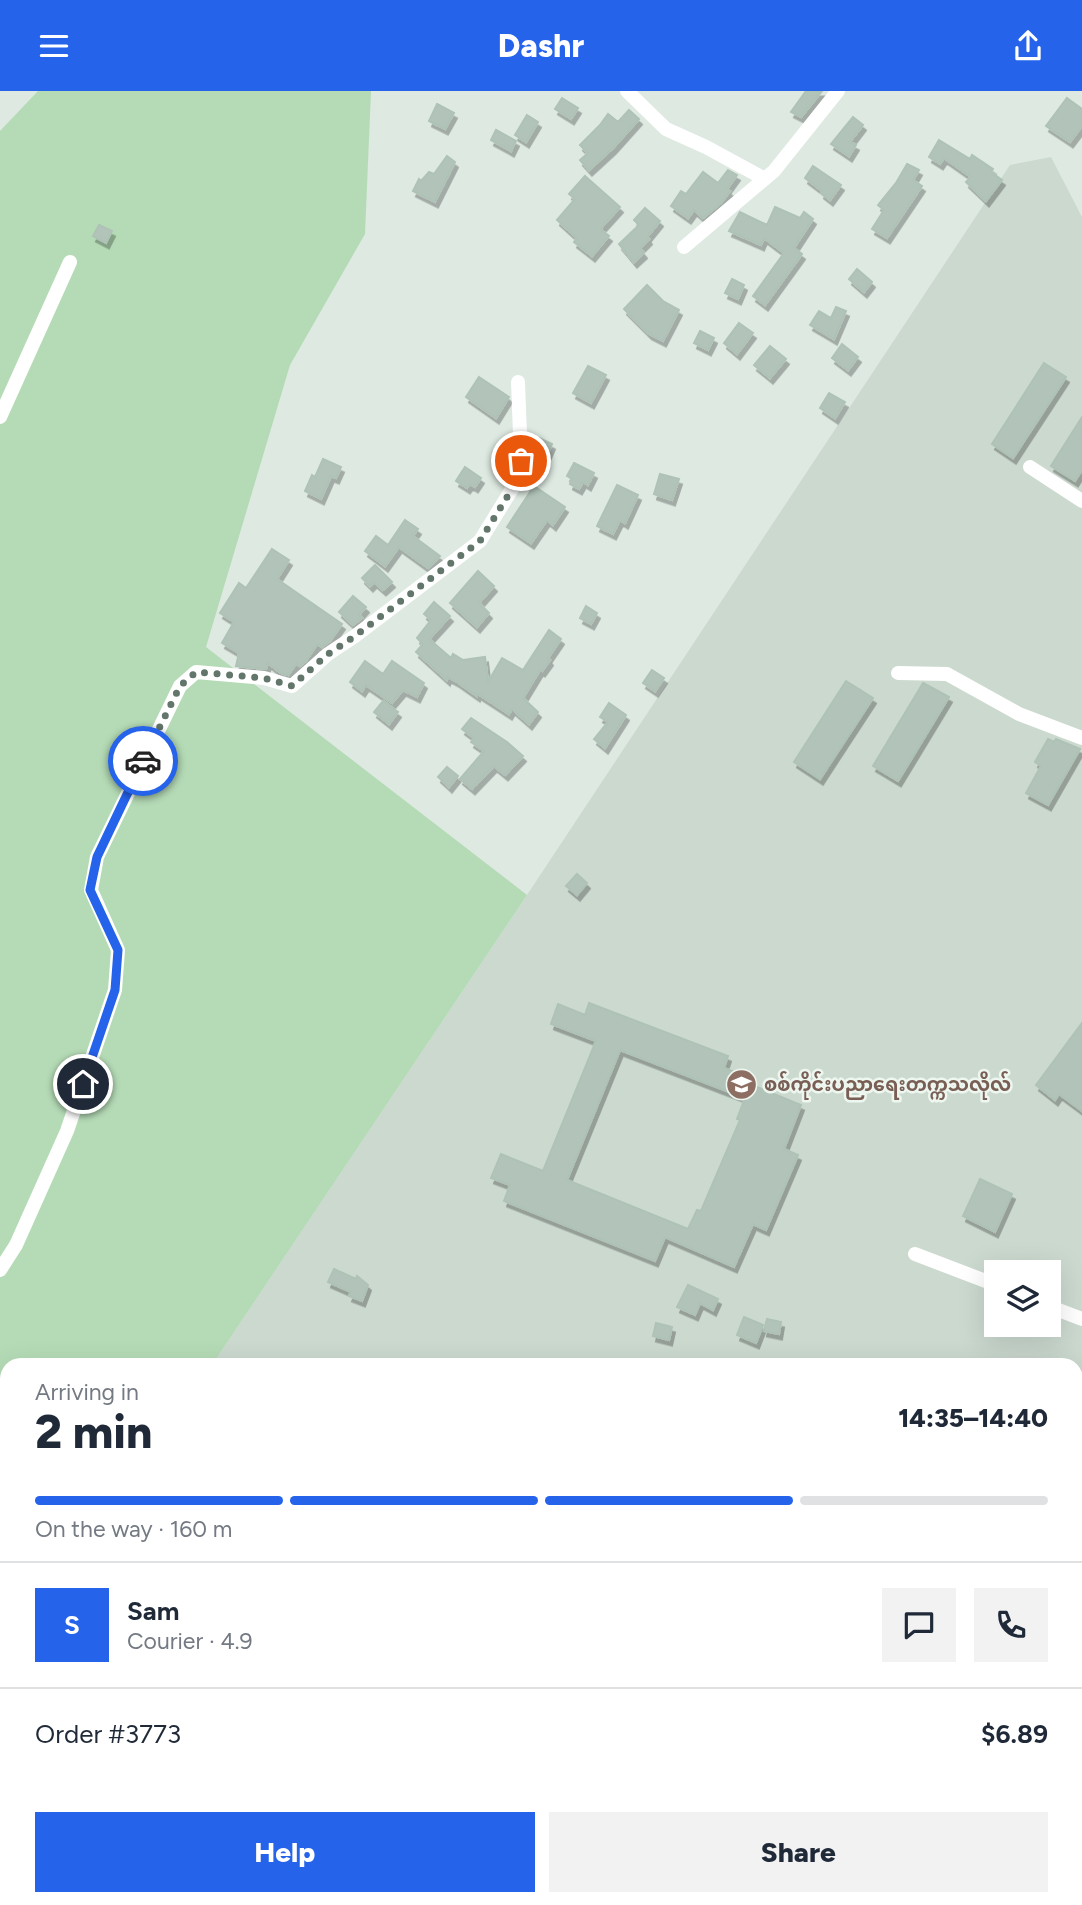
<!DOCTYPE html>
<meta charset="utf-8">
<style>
:root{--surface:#fff;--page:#f2f2f3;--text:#1f2937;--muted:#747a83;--line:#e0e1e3;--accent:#2563eb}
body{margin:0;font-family:Figtree,"Noto Sans Myanmar",sans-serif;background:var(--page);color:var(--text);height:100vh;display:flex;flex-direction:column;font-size:26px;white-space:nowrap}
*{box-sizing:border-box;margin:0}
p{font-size:23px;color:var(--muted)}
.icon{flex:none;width:38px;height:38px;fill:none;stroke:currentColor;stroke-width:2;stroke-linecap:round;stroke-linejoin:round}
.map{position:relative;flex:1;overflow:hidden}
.details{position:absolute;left:0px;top:1267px;width:1083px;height:548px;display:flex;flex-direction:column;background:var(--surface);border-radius:21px 21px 0 0;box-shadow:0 7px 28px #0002}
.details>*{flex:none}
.tools{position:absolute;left:984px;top:1169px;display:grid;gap:14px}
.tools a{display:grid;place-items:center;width:77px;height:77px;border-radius:0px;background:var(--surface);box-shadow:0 7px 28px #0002;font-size:35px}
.pin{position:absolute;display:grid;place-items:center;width:60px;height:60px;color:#fff;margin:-30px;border:4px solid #fff;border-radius:50%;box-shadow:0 2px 7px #0007}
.courier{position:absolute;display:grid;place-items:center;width:70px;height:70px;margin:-35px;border:5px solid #2563eb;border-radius:50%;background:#fff;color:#222;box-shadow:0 2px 9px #0007}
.summary em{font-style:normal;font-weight:800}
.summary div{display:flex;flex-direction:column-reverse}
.summary{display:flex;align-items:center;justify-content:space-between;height:119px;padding:0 35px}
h1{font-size:46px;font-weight:800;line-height:52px}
.bar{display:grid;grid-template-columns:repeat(4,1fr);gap:10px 7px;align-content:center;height:84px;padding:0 35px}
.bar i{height:9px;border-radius:5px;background:var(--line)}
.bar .on{background:var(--accent)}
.bar p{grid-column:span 4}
.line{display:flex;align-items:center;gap:18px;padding:0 35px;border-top:2px solid var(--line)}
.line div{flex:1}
.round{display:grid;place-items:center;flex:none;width:74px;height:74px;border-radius:0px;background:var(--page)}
.button{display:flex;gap:14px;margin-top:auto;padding:14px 35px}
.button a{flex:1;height:80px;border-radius:0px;background:var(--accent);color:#fff;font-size:28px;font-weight:800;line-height:80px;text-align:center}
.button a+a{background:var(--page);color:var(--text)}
header{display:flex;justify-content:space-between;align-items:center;height:91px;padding:0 35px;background:var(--accent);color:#fff;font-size:32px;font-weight:800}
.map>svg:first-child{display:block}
</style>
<header><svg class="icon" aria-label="menu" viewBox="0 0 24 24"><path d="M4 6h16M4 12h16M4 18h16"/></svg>Dashr<svg class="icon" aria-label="share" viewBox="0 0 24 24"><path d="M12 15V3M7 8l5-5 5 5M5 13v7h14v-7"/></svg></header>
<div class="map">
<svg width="1082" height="1814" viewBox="0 0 1082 1814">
<defs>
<filter id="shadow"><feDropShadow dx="3" dy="5.5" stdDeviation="0" flood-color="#0004"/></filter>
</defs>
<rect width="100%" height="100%" fill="#dde9e1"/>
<!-- built -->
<path fill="#cbd9cf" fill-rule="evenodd" d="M1051 66 1082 126V1814H743L728 1808H1076V1274H212L527 804 1010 74ZM996 1181H1048V1234H996Z
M0 1571 7 1573V1808H607L623 1814H0Z"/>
<!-- green -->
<path fill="#b5dbb6" d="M38 0H371L365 143 290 274 206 556 527 804 212 1274H7V1506L0 1502V40Z"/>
<!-- building -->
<path fill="#b2c4b9" stroke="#afc2b6" stroke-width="2" fill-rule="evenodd" filter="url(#shadow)" d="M806 0H822L801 26 791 21Z
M562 7 578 17 571 28 555 18Z
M1067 7 1082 18V35L1070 51 1046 35Z
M437 13 454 22 445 38 429 30Z
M629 19 639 28 613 57 589 79 580 69 588 62 580 54 600 34 608 23 618 31Z
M527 24 538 31 526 51 515 44Z
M853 26 863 34 850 51 856 54 849 65 831 53Z
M496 39 516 50 511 60 491 49Z
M939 49 970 68 972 64 993 78 991 81 1002 89 986 110 966 91 971 86 944 67 940 73 929 66Z
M447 65 455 71 435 111 413 100 419 88 421 90 429 81 434 83Z
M907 73 919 79 913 89 922 95 887 147 872 138 884 119 878 114 896 92Z
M813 75 841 94 830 109 821 102 822 100 805 87Z
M728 79 737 84 727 98 730 100 721 112 703 127 694 119 688 127 671 115 681 100 686 103 703 81 718 92Z
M585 85 620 116 600 138 609 145 592 165 574 151 577 147 557 129 575 108 569 103Z
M775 116 800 127 804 121 813 128 794 157 802 163 765 214 753 205 784 162 764 147 761 154 729 140 740 121 767 134Z
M645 117 660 130 647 146 649 148 640 157 644 162 634 171 619 153 639 134 634 129Z
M99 134 112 140 106 152 93 145Z
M857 178 872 191 864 201 849 188Z
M732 188 744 194 738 208 725 202Z
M647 194 663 210 679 219 663 250 649 243 624 218Z
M836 216 846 220 834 248 810 234 819 220 831 227Z
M739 232 753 242 737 263 724 252Z
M700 240 714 247 708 259 694 252Z
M842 253 858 266 848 279 832 267Z
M770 255 786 268 770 287 754 274Z
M1044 272 1066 286 1013 367 992 353Z
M588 275 606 284 591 312 573 302Z
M479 286 509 306 496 327 466 306Z
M829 302 845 311 835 327 820 317Z
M1082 326V379L1075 390 1051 375Z
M539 347 552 353 544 371 531 365Z
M323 368 341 376 336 387 331 385 321 408 305 400 312 384 315 386Z
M574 372 594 382 588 394 583 391 579 398 570 393 572 388 567 385Z
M465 376 481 387 475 396 470 393 467 397 456 390Z
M660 383 679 388 672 409 654 403Z
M617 394 638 404 625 432 620 429 613 443 597 435Z
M534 395 565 416 553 434 547 429 531 452 507 436Z
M405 429 418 438 413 445 440 465 428 477 399 456 385 475 365 460 376 445 388 454Z
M272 458 289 469 277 488 342 533 330 550 322 556 317 553 306 570 300 575 296 573 288 584 281 582 268 572 266 578 236 575 239 562 222 552 234 531 220 522 239 492 246 497Z
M375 474 392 491 383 499 374 491 370 495 362 487Z
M478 480 494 495 479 512 489 522 477 536 450 512Z
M353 505 366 516 359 524 362 527 353 534 339 521Z
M434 511 450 525 429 548 451 567 453 563 463 569 485 566 488 591 502 567 523 579 549 539 561 548 548 567 550 569 542 580 540 579 523 607 538 621 529 633 512 618 509 623 478 603 477 605 457 591 448 586 447 589 416 561 423 553 417 547 431 529 424 523Z
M586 515 597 522 591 533 580 527Z
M365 570 383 583 392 570 424 592 417 606 403 599 392 612 366 594 362 600 350 591Z
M652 579 664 587 655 600 643 592Z
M846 590 873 607 820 688 794 671Z
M923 592 949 606 898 690 873 675Z
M383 610 398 621 389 633 374 621Z
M609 612 626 624 605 657 594 648 608 631 600 626Z
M471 627 507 651 523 665 505 684 494 675 472 698 460 688 484 660 471 651 474 647 462 638Z
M1048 648 1054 651 1056 648 1080 658 1048 714 1026 702 1041 675 1035 671Z
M447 676 458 685 449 696 438 686Z
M577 783 587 792 577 804 566 795Z
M589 912 728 965 724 977 735 981 733 986 801 1014 784 1058 798 1064 766 1139 753 1133 734 1176 665 1146 655 1170 504 1110 510 1094 491 1087 501 1063 543 1080 596 950 551 933 558 913 585 924ZM620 959 745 1007 737 1028 740 1029 701 1120 697 1119 688 1138 567 1089Z
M1082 932V1020L1059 1003 1055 1009 1036 994Z
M980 1088 1012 1103 995 1141 963 1125Z
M334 1178 356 1188 357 1185 368 1194 362 1210 349 1205 351 1201 328 1191Z
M688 1194 718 1208 713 1219 700 1212 695 1224 677 1216Z
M744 1226 763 1234 756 1252 737 1244Z
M767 1228 781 1231 779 1243 764 1240Z
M656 1232 672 1236 669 1249 653 1245Z"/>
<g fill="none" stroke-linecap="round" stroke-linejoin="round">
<!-- service -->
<path stroke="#fff" stroke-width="7" d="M530 1814 534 1808"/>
<!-- minor -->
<path stroke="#fff" stroke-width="14" d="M627 0 666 38 706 56 765 88
M684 156 774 80 838 0
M0 326 70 171
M1030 376 1082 410
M898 582 947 583 1019 623 1082 647
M915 1163 996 1194
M0 1179 16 1154 67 1040 115 899 118 859 91 799 97 766 180 595 196 581 264 587 292 595 328 563 355 545 480 450 512 398 521 370 518 291
M1048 1215 1082 1228
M1076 1449 1082 1445
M0 1516 7 1519
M673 1808 688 1814"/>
</g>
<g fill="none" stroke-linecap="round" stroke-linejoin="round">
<!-- done -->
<path stroke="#62766b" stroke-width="7" stroke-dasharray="0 12.6" d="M143 670 180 595 196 581 264 587 292 595 328 563 355 545 480 450 512 398 521 370"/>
<!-- route -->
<path stroke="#2563eb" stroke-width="9" d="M83 993 115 899 118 859 90 799 97 766 143 670"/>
</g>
<!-- icons -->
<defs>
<symbol id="university-disc" viewBox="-11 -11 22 22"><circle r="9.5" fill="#8d6e63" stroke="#edf6ef"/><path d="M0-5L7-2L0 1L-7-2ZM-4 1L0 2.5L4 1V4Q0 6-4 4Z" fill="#fff"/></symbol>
</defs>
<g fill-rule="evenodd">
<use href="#university-disc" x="724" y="976" width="35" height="35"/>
</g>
<g text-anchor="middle" stroke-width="5" stroke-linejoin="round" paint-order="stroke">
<!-- education labels -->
<g font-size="19" font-weight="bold" fill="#785e54" stroke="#edf6ef" text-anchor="start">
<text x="764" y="1000">စစ်ကိုင်းပညာရေးတက္ကသလိုလ်</text>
</g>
</g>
</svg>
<div class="tools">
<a><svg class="icon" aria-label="layers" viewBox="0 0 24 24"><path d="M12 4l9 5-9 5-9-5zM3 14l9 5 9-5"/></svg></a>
</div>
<div class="pin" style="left:521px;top:370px;background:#ea580c"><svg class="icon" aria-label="bag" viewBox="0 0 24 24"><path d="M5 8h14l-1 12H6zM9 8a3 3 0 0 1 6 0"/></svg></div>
<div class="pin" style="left:83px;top:993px;background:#1f2937"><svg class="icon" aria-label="home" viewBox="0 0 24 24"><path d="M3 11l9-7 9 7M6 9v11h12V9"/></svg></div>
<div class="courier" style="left:143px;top:670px"><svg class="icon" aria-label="car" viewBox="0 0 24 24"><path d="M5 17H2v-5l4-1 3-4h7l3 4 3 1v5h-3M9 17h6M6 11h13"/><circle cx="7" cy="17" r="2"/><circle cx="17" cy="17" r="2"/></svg></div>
<section class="details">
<div class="summary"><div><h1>2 min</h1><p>Arriving in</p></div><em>14:35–14:40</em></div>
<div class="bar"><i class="on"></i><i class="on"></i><i class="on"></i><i></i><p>On the way · 160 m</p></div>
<div class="line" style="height:126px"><b class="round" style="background:var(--accent);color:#fff">S</b><div><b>Sam</b><p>Courier · 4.9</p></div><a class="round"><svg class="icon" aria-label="chat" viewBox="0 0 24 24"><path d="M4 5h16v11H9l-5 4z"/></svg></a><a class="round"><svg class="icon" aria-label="phone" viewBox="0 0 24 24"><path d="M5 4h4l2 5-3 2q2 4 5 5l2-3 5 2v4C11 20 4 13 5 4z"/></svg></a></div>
<div class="line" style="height:91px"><div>Order #3773</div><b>$6.89</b></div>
<div class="button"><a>Help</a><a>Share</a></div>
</section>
</div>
